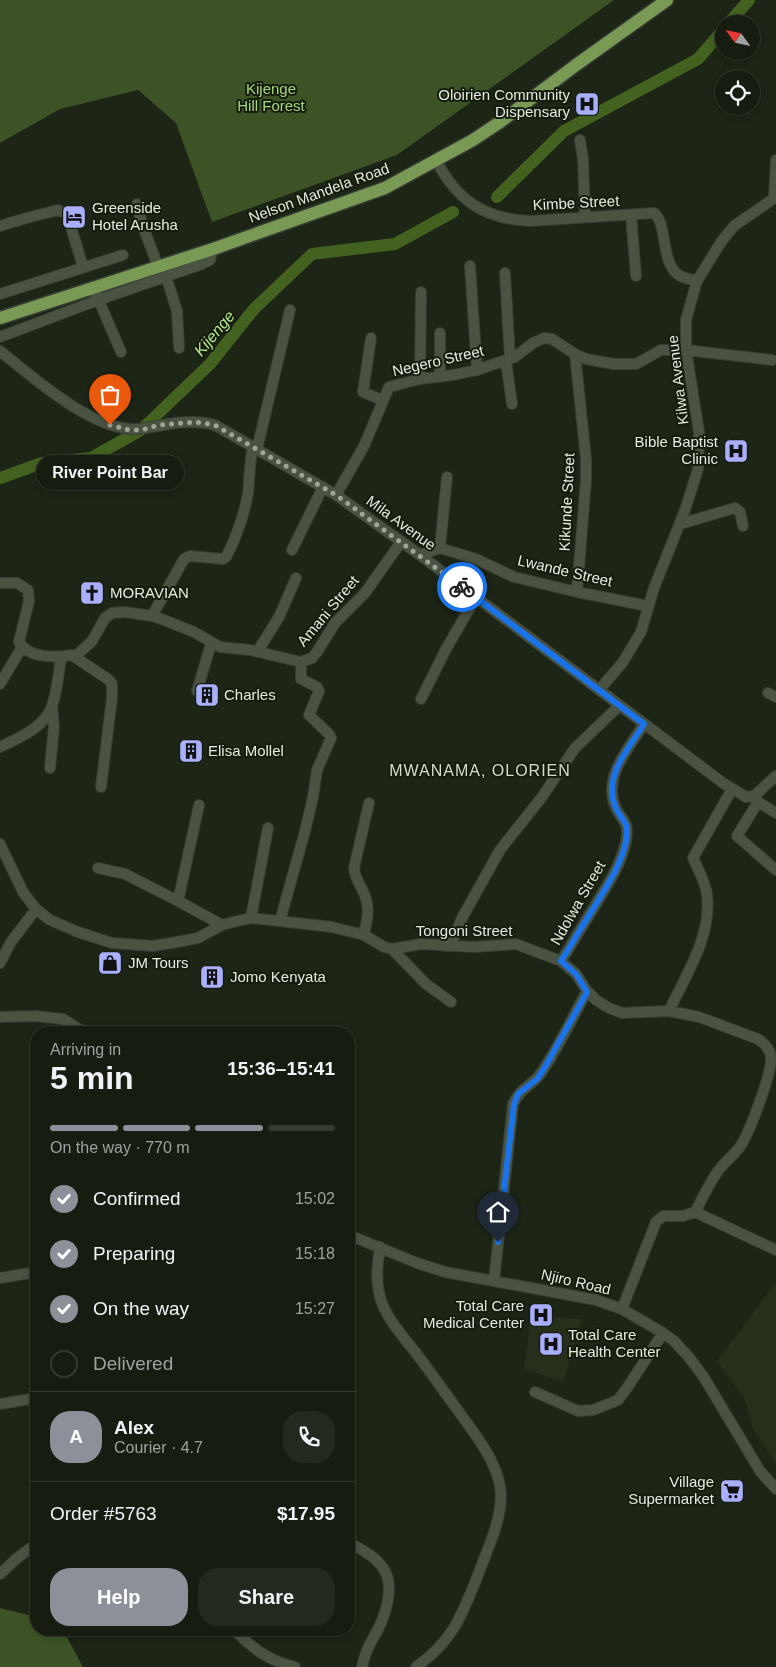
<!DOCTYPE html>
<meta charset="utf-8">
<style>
:root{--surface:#161c10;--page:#23291e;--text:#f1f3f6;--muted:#9ea19f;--line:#353a30;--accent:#8c9099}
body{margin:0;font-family:Helvetica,sans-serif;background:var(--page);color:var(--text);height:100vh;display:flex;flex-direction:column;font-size:19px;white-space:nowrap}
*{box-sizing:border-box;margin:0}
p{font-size:16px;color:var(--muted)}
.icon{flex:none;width:28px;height:28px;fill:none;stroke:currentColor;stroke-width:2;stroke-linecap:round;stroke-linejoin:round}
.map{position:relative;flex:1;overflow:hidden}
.details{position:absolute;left:30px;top:1026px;width:325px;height:610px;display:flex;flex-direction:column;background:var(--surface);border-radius:20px;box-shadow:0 2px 8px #0003,0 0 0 1px var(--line)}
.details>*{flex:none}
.needle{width:32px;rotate:303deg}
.buttons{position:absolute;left:715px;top:15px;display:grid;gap:10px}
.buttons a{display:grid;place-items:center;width:45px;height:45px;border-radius:50%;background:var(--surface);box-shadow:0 2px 8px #0003,0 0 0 1px var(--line);font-size:25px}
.pin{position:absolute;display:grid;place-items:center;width:42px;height:42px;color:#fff;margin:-51px -21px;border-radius:50% 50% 50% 0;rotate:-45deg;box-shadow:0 0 5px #0007}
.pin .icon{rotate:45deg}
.courier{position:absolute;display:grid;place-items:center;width:50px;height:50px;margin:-25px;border:4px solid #1a73e8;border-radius:50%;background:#fff;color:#222;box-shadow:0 1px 6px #0007}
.bubble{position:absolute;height:35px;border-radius:18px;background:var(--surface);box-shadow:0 2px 8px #0003,0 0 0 1px var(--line);font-size:16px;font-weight:800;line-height:35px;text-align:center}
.summary em{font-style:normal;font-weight:800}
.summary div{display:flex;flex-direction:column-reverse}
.summary{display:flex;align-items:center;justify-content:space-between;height:85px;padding:0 20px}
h1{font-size:32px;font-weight:800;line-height:38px}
.bar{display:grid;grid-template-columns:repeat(4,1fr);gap:8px 5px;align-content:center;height:60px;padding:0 20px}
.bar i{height:6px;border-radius:4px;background:var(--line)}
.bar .selected{background:var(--accent)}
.bar p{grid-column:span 4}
.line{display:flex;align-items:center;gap:12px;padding:0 20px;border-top:1px solid var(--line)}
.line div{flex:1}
.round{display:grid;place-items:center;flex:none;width:52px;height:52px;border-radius:20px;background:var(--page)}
ol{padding:0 20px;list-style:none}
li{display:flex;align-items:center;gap:15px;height:55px}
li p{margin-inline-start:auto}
li .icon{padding:5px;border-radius:50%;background:var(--accent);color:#fff;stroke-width:4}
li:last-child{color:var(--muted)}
li i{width:28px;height:28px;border:2px solid var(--line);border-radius:50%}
.button{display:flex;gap:10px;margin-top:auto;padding:10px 20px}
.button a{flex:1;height:58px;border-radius:20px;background:var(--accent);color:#fff;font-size:20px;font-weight:800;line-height:58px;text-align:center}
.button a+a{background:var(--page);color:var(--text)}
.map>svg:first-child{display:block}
</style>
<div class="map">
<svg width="776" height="1667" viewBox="0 0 776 1667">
<rect width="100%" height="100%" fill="#1d2516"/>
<!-- built -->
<path fill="#252f1b" d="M776 1282V1464L753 1429 745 1400 717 1361Z
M531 1316 582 1319 563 1382 524 1369Z"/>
<!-- green -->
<path fill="#3d5326" d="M0 0H614L397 155 212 222 176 123 138 90 60 109 0 143Z
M0 1608 36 1617V1630H63L83 1667H0Z"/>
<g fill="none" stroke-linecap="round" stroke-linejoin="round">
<!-- river -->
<path stroke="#436220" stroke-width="12" d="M728 24 749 0
M497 197 564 131 698 59 724 29
M0 478 42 463 91 458 141 430 210 364 254 309 312 254 395 244 453 212"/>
<defs>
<path id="minor" d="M580 140 583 159 585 217
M436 160C457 201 485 219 530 221L654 213C667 223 661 256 675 272 680 278 690 279 697 281
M774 198 776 160
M137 204 142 224 158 266
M631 215 636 276
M0 226 30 217 58 210 67 214 68 217 83 267
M470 266 477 370
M505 273 510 359
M166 276 177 311 179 348
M0 294 123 255
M96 294 121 352
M440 333V377
M0 337 98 300 202 264 210 260 213 249
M371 338 363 392 382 400
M0 351C34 378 87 426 131 429 141 430 149 427 158 426 176 422 197 420 215 425L336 495 420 555 723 783 746 797 754 796 776 776
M575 354 586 459V480L577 592
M506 361 512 404
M420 379 421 292
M257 449 290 310
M336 495 364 446 389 387 420 379 453 375 477 370 515 357 533 343 544 338 552 339 575 354 586 359 614 364H636L661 350H686L772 360
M680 524 735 508 740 512 743 526
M440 548 447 477
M292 550 323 487
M420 555 440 548 476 559 514 577 577 592 648 606
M0 583H17L28 590 29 601 19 642C28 658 55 658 72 655L75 657 92 641 105 618 112 613 125 612 152 616 164 620 194 632 220 647 250 650 301 662 312 658 317 652 335 623 365 593 401 542
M152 616 184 559 190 556 223 559 226 557C236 539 249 502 249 481 250 467 250 461 253 447
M257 652 279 617 296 578
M75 657 109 680 112 684V698L101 787
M0 684 22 647
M599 690 623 662 641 632 654 588 685 510 698 469 699 432 686 350V320L697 281 721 242 734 226 776 197
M197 691 211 644
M768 693 776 697
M421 699 446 649 476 597
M0 747C17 739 38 730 48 714 56 703 59 671 61 657
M50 768 54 727 52 707
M755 797 758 802 776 813
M758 802 737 836 776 870
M199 805 178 901 222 925
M0 844 23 892 36 909 50 920 78 932 112 943 153 946 177 942 198 938 222 925 233 922 251 918 332 927 364 935 384 947 392 949 421 944 473 947 516 944 561 961 576 974 587 991 596 1000 609 1008 622 1013 669 1011 699 1017 758 1039C764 1043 770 1048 771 1057 772 1073 749 1135 739 1148 732 1157 722 1164 716 1174 708 1186 702 1199 695 1212L683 1216H663L656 1222 622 1309
M98 868 125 874 178 901
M251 918 268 828
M280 921 305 831 313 797 317 770 331 738 329 734 309 715 319 691 317 687 301 679V662
M364 935C366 923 370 911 366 899 363 888 355 880 354 868L369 803
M445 946 453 939 462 918 500 850 542 797 575 748 619 706
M392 949 426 984 451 1002
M561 961C572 944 582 926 593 909 606 887 621 866 626 841 630 820 621 821 615 806 603 776 629 748 644 724
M0 963 11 942 36 909
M669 1011C686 975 712 936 707 895 706 883 698 869 693 858L732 789
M0 1017 35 1016 63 1019 84 1032
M695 1212 776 1250
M349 1235 417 1263 445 1272 596 1300 622 1309 663 1333 674 1341 688 1356 703 1376 760 1471 776 1489
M380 1247C377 1266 375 1284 382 1303 388 1320 405 1339 416 1353 435 1378 453 1404 472 1430 485 1448 500 1471 501 1495 501 1522 487 1550 478 1575 462 1615 453 1641 416 1667
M0 1278 36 1272
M494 1281 513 1104C521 1087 532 1086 541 1073 559 1047 572 1018 587 991
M535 1392 578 1411 593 1410 611 1403 618 1400 627 1388 663 1333
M0 1404 36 1398
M349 1543C361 1549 375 1556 383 1568 396 1586 385 1617 375 1635 368 1647 365 1653 362 1667
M0 1574 16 1559 36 1544
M234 1630C255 1650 267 1660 295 1667"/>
<path id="major" d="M0 318 213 249 385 188 473 140 500 122 576 65 667 0"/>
</defs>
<!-- minor casing -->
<use href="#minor" stroke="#383e34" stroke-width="12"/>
<!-- major casing -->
<use href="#major" stroke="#383e34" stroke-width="15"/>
<!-- minor -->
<use href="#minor" stroke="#4a5342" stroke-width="10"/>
<!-- major -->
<use href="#major" stroke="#789a54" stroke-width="12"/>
</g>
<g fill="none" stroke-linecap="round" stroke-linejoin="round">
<!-- done -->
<path stroke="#9ea599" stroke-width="5" stroke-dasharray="0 9" d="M110 425 129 430H142L159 425 196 422 215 425 336 495 462 587"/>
<!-- route -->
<path stroke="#1a73e8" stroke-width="6" d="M462 587 644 724C629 748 603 776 615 806 621 822 630 819 626 841 621 866 606 887 593 909 582 926 572 944 561 961L576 974 587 992 545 1067 537 1079 518 1094 514 1104 498 1242"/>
</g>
<!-- icons -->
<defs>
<symbol id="hospital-square" viewBox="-11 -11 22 22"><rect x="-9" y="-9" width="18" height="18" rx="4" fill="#aaaffb" stroke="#141c0d"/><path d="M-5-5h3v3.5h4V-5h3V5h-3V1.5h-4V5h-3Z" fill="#111"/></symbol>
<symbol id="hotel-square" viewBox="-11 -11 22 22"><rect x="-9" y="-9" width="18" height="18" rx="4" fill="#aaaffb" stroke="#141c0d"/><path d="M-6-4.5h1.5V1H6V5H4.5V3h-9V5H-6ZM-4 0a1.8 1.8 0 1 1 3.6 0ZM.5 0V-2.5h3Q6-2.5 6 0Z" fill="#111"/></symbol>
<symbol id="church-square" viewBox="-11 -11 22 22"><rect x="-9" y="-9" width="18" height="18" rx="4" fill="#aaaffb" stroke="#141c0d"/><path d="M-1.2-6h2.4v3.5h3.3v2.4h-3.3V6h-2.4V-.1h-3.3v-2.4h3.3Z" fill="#111"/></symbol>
<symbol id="building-square" viewBox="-11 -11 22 22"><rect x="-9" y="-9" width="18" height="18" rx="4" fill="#aaaffb" stroke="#141c0d"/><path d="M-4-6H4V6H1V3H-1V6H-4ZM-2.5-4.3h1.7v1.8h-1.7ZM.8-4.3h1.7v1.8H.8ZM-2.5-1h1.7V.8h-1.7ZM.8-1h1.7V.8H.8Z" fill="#111"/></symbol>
<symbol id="shop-square" viewBox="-11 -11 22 22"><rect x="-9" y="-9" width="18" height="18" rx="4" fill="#aaaffb" stroke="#141c0d"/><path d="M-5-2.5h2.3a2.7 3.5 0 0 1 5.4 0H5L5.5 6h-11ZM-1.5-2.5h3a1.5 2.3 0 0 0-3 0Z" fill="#111"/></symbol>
<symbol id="supermarket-square" viewBox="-11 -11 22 22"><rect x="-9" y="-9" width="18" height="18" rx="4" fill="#aaaffb" stroke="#141c0d"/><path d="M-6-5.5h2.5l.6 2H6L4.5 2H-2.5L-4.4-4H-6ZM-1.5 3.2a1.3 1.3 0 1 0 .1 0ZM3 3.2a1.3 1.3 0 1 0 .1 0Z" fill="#111"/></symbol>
</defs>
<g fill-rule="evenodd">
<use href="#hospital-square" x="573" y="90" width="28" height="28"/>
<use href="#hotel-square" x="60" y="203" width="28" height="28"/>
<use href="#hospital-square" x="722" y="437" width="28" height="28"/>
<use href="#church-square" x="78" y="579" width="28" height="28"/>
<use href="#building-square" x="193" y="681" width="28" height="28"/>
<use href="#building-square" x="177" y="737" width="28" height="28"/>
<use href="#shop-square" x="96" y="949" width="28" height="28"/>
<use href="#building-square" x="198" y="963" width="28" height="28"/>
<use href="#hospital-square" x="527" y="1301" width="28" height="28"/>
<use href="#hospital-square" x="537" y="1330" width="28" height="28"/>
<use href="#supermarket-square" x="718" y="1477" width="28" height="28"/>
</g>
<g text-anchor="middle" stroke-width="4" stroke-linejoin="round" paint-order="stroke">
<!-- park labels -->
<g font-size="15" fill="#a6d579" stroke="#141c0d">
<text x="271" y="94">Kijenge<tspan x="271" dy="17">Hill Forest</tspan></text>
</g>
<!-- poi labels -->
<g font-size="15" fill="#e4eae0" stroke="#141c0d" text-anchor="start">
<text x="570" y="100" text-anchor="end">Oloirien Community<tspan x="570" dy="17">Dispensary</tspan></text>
<text x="92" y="213">Greenside<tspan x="92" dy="17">Hotel Arusha</tspan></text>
<text x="718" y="447" text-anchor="end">Bible Baptist<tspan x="718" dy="17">Clinic</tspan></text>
<text x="110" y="598">MORAVIAN</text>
<text x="224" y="700">Charles</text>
<text x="208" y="756">Elisa Mollel</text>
<text x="128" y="968">JM Tours</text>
<text x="230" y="982">Jomo Kenyata</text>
<text x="524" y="1311" text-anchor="end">Total Care<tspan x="524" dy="17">Medical Center</tspan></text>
<text x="568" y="1340">Total Care<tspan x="568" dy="17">Health Center</tspan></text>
<text x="714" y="1487" text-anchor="end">Village<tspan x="714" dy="17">Supermarket</tspan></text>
</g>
<!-- street labels -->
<g font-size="15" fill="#e4eae0" stroke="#141c0d">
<text transform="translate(319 193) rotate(-20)" y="5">Nelson Mandela Road</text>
<text transform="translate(576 203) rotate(-3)" y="5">Kimbe Street</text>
<text transform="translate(438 361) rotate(-13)" y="5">Negero Street</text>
<text transform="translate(678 380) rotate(-97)" y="5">Kilwa Avenue</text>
<text transform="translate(567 502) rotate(-87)" y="5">Kikunde Street</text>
<text transform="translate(401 523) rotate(36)" y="5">Mila Avenue</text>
<text transform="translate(565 571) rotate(13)" y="5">Lwande Street</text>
<text transform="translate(328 611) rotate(-50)" y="5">Amani Street</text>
<text transform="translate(578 903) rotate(-60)" y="5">Ndolwa Street</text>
<text x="464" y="936">Tongoni Street</text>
<text transform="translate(576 1282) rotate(13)" y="5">Njiro Road</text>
</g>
<!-- water labels -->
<g font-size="16" font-style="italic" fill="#b5e487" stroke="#141c0d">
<text transform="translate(214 333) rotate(-50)" y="6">Kijenge</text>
</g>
<!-- neighbourhood labels -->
<g font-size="16" letter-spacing="1" fill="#d3deca" stroke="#141c0d">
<text x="480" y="776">MWANAMA, OLORIEN</text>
</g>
</g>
</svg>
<div class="buttons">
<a><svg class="needle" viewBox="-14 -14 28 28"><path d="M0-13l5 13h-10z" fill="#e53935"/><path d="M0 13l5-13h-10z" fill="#9ea19f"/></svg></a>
<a><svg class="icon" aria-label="locate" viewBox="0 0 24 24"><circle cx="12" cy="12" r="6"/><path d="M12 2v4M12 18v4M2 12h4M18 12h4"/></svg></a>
</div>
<div class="pin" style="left:110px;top:425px;background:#ea580c"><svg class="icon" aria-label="bag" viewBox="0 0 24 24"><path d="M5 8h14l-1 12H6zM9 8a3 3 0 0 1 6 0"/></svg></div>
<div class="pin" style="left:498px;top:1242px;background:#1f2937"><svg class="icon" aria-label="home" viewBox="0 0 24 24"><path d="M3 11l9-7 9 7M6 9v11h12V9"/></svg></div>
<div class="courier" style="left:462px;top:587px"><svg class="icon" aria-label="bike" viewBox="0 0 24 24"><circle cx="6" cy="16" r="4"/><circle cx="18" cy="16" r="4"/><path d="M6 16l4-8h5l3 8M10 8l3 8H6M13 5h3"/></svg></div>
<div class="bubble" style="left:36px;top:455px;width:148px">River Point Bar</div>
<section class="details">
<div class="summary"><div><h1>5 min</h1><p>Arriving in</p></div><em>15:36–15:41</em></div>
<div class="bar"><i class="selected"></i><i class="selected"></i><i class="selected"></i><i></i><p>On the way · 770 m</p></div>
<ol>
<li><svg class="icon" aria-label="check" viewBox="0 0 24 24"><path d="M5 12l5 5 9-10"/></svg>Confirmed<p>15:02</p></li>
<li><svg class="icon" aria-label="check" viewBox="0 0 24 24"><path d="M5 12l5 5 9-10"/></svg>Preparing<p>15:18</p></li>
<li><svg class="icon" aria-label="check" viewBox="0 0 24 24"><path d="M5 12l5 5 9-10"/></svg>On the way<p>15:27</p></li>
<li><i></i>Delivered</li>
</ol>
<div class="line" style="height:90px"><b class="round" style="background:var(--accent);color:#fff">A</b><div><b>Alex</b><p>Courier · 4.7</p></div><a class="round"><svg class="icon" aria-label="phone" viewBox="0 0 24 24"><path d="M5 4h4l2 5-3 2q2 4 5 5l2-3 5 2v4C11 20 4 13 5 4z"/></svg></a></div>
<div class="line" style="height:65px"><div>Order #5763</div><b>$17.95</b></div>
<div class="button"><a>Help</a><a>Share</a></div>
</section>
</div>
